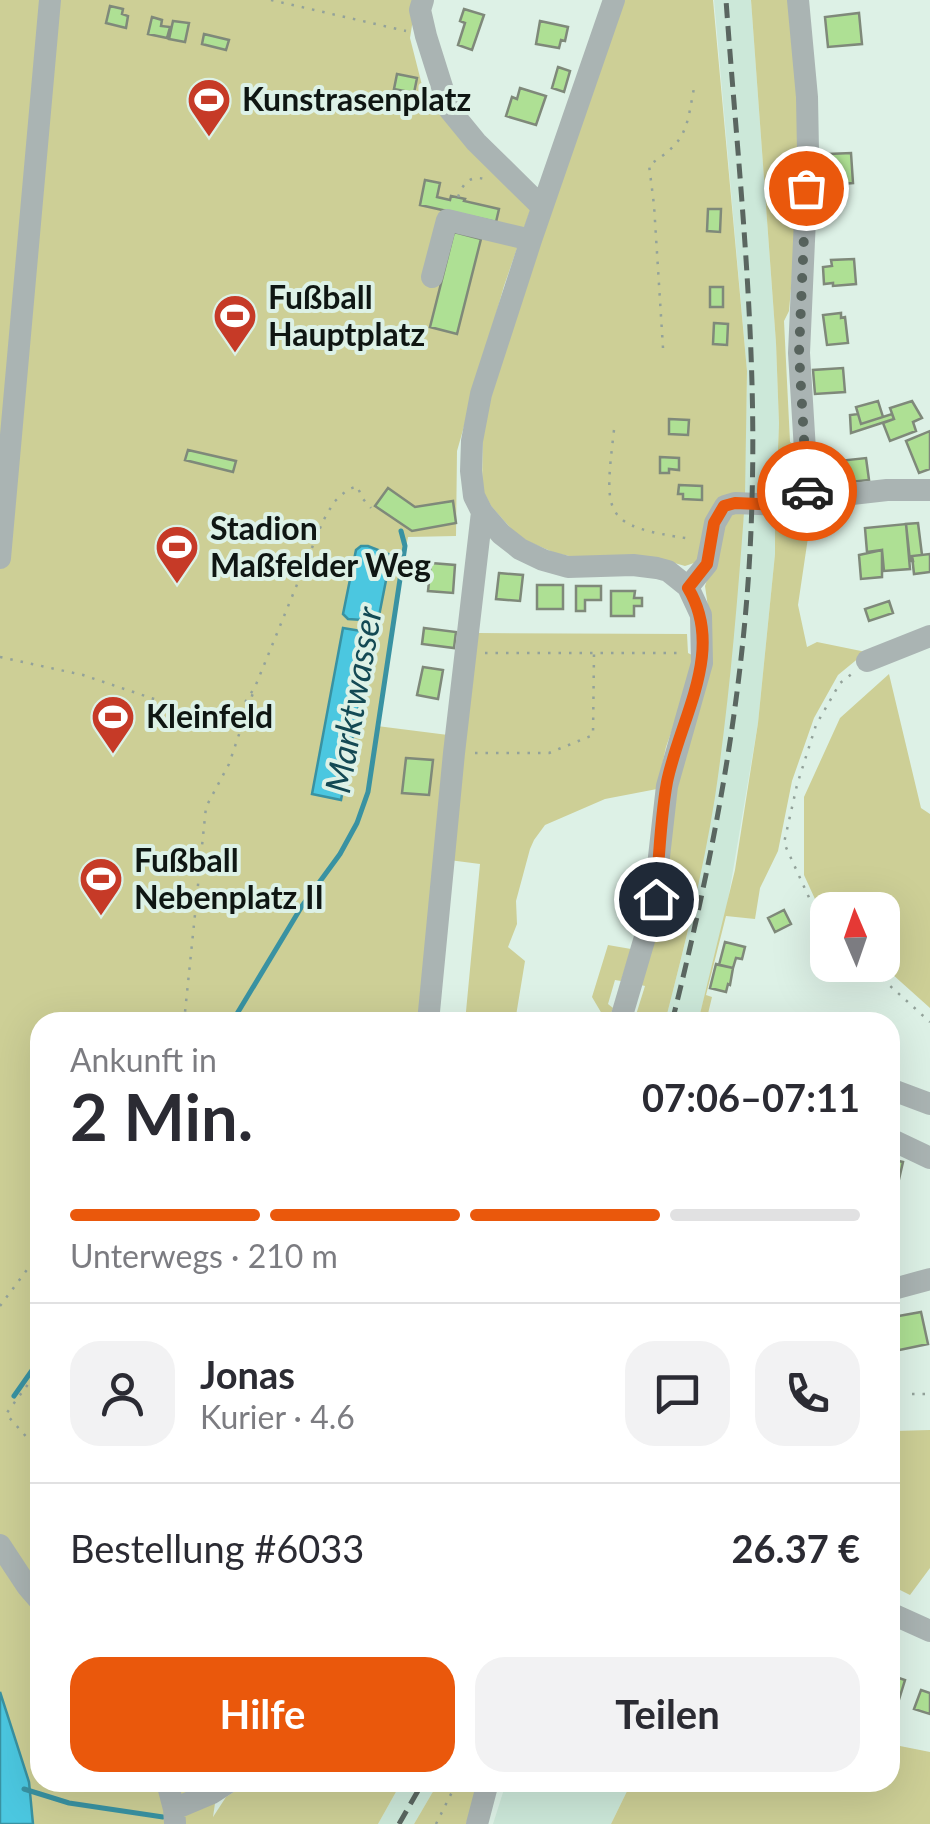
<!DOCTYPE html>
<html lang="de">
<meta charset="utf-8">
<style>
:root{--surface:#fff;--page:#f2f2f3;--text:#2b2b33;--muted:#7c7c81;--line:#e1e1e2;--accent:#ea580c}
body{margin:0;font-family:Lato,sans-serif;background:var(--page);color:var(--text);height:100vh;display:flex;flex-direction:column;font-size:38px;white-space:nowrap}
*{box-sizing:border-box;margin:0}
p{font-size:32px;color:var(--muted)}
.icon{flex:none;width:55px;height:55px;fill:none;stroke:currentColor;stroke-width:2;stroke-linecap:round;stroke-linejoin:round}
.map{position:relative;flex:1;overflow:hidden}
.panel{position:absolute;left:30px;top:1012px;width:870px;height:780px;display:flex;flex-direction:column;background:var(--surface);border-radius:30px;box-shadow:0 10px 40px #0002}
.panel>*{flex:none}
.needle{width:65px;rotate:358deg}
.tools{position:absolute;left:810px;top:892px;display:grid;gap:20px}
.tools a{display:grid;place-items:center;width:90px;height:90px;border-radius:20px;background:var(--surface);box-shadow:0 10px 40px #0002;font-size:50px}
.pin{position:absolute;display:grid;place-items:center;width:85px;height:85px;color:#fff;margin:-42px;border:5px solid #fff;border-radius:50%;box-shadow:0 2px 10px #0007}
.courier{position:absolute;display:grid;place-items:center;width:100px;height:100px;margin:-50px;border:8px solid #ea580c;border-radius:50%;background:#fff;color:#222;box-shadow:0 2px 12px #0007}
.overview em{font-style:normal;font-weight:700}
.overview div{display:flex;flex-direction:column-reverse}
.overview{display:flex;align-items:center;justify-content:space-between;height:170px;padding:0 40px}
h1{font-size:65px;font-weight:700;line-height:75px}
.bar{display:grid;grid-template-columns:repeat(4,1fr);gap:15px 10px;align-content:center;height:120px;padding:0 40px}
.bar i{height:12px;border-radius:8px;background:var(--line)}
.bar .on{background:var(--accent)}
.bar p{grid-column:span 4}
.line{display:flex;align-items:center;gap:25px;padding:0 40px;border-top:2px solid var(--line)}
.line div{flex:1}
.round{display:grid;place-items:center;flex:none;width:105px;height:105px;border-radius:30px;background:var(--page)}
.action{display:flex;gap:20px;margin-top:auto;padding:20px 40px}
.action a{flex:1;height:115px;border-radius:30px;background:var(--accent);color:#fff;font-size:40px;font-weight:700;line-height:115px;text-align:center}
.action a+a{background:var(--page);color:var(--text)}
.map>svg:first-child{display:block}
</style>
<div class="map">
<svg width="930" height="1824" viewBox="0 0 930 1824">
<rect width="100%" height="100%" fill="#ddf1e6"/>
<!-- built -->
<path fill="#cce8d9" d="M714 0H751L776 343 779 424 775 554 758 723 727 906 698 1022H665L693 911 744 513 747 371Z
M401 1783H438L414 1824H378Z
M506 1783H631L611 1824H493Z"/>
<!-- green -->
<path fill="#cdcf96" fill-rule="evenodd" d="M0 0H416L410 38 425 97 422 100 437 104 531 208 504 286 457 451 456 536 408 537 392 624 377 726 448 735 419 1022H40V1782L218 1783 213 1817 226 1797 247 1783H401L378 1824H0ZM343 629 373 633 340 799 312 794Z
M621 0H713L747 371 745 497 697 562 685 566 657 558 574 557 555 553 527 541 513 531 491 506 482 489 483 411Z
M751 0H791L802 93 799 198 789 311 784 321 790 442 797 447 800 494 776 499 779 424 776 343Z
M729 513H744C737 608 729 703 715 797 703 873 684 948 665 1022H629L630 1017 635 1018 645 986 641 985 665 896 669 870 672 798 709 614 705 586Z
M775 516 795 518 810 524 798 605 807 647 817 642 866 652 838 675 814 718 792 781 778 851 760 888 755 919 726 916 706 995 712 997 706 1022H698L735 870 758 723 775 554Z
M477 633 687 634 688 653 692 655 691 676 666 747 657 789 605 799 545 825 534 840 530 849 516 901 517 924 508 947 525 961 515 1022H465L480 864 449 860Z
M889 674 921 808 930 814V1008L882 965V910H828L827 916 820 910 804 875V797L840 718Z
M608 945 631 949 621 981 615 980 608 1004 613 1008 608 1022H600L602 1014 592 997Z
M890 1382H899L890 1400 894 1431 930 1430V1568L910 1595 890 1585Z
M890 1744 930 1752V1824H611L631 1783 890 1782Z
M438 1783H479L466 1824H414Z"/>
<!-- water -->
<path fill="#4bc7e0" stroke="#3992a2" stroke-width="2.5" d="M361 546H368L391 555 378 621 348 619 343 614 356 550Z
M343 628 373 633 341 800 312 794Z
M0 1692 29 1782 33 1824H0Z"/>
<g fill="none" stroke-linecap="round" stroke-linejoin="round">
<!-- stream -->
<path stroke="#3992a2" stroke-width="5" d="M232 1022 302 906 340 854 357 823 368 792 405 546 401 531
M14 1396 40 1359
M24 1789 69 1803 163 1817"/>
</g>
<!-- building -->
<path fill="#aee094" stroke="#7f897a" stroke-width="2.5" d="M110 6 123 9 122 14 128 16 126 28 106 23Z
M464 9 484 15 472 50 458 45 465 23 460 21Z
M859 13 862 44 828 47 825 17Z
M152 17 162 20 161 26 170 27 167 38 148 34Z
M173 21 189 23 185 42 169 39Z
M540 21 568 27 565 41 561 40 559 48 536 44Z
M204 34 229 40 226 50 202 44Z
M558 67 570 71 564 92 552 88Z
M397 74 417 78 414 93 394 89Z
M520 88 546 96 536 125 506 116 512 97 517 99Z
M851 153 853 183 829 185 828 154Z
M425 180 440 183 437 197 450 200 451 196 465 199 464 201 499 209 496 222 420 205Z
M708 209H721L720 232 707 231Z
M454 232 481 239 457 334 430 327Z
M854 259 856 284 833 286V283L824 284 823 267 832 266 831 260Z
M710 287H723V307H710Z
M841 313V318L845 317 848 343 827 345 823 315Z
M714 323 728 324 727 345 713 344Z
M843 368 845 392 815 394 813 370Z
M878 401 883 417 861 424 856 407Z
M912 401 922 418 913 422 916 431 890 441 883 423 894 419 890 408Z
M858 414 861 424 892 414 894 419 851 433 850 415Z
M669 419 689 420 688 435 669 434Z
M930 431V469L919 473 906 441Z
M188 450 236 461 233 472 185 460Z
M660 457 679 458V470L669 469V473H660Z
M866 458 869 480 831 484 829 462Z
M679 485 702 486V500L683 499V494H678Z
M388 488 415 507 453 501 456 523 412 531 375 506Z
M918 523 922 555 912 556 913 561H910L906 524Z
M906 524 910 569 884 571 882 550 867 552 865 528Z
M882 550V577L861 579 859 555Z
M930 554V572L914 574 912 556Z
M431 563 455 565 453 593 428 591Z
M499 573 523 575 520 601 496 599Z
M537 585H563V609H537Z
M576 586H601V600H585V611H576Z
M611 591H635L634 598H642V606H634V616H611Z
M889 601 893 613 869 621 865 609Z
M424 628 456 632 454 648 422 644Z
M423 667 443 670 438 699 417 695Z
M406 758 433 760 429 795 402 793Z
M784 910 791 924 775 932 768 918Z
M725 942 745 947 742 959 736 958 733 968 719 965Z
M716 964 733 968 730 985 728 984 726 992 710 988Z
M890 1159 903 1162 897 1188 890 1186Z
M921 1312 928 1344 890 1352V1334L897 1332 893 1317Z
M890 1675 905 1680 897 1706 890 1704Z
M921 1690 930 1693V1714L914 1709Z"/>
<g fill="none" stroke-linecap="round" stroke-linejoin="round">
<!-- path -->
<path stroke="#93a29a" stroke-width="2.5" stroke-dasharray="2.5 8" stroke-linecap="butt" d="M271 0 406 31
M458 197C463 184 469 175 485 179
M663 348 654 205 649 165C689 140 686 128 695 83
M614 430C604 517 602 526 692 539
M485 653H682
M0 657 83 675 157 700 200 718 215 721 238 713 255 687 323 521 334 502 347 490 357 486 363 499 371 508
M475 753H549L593 735 594 653
M828 922 812 904 784 843 797 785 816 725 840 683 853 673
M867 965 930 1022
M184 1022 206 807 229 764 253 693
M0 1306 35 1259 40 1246
M40 1368 6 1414 40 1452
M912 1394H930
M436 1824 457 1782"/>
<!-- minor -->
<path stroke="#aab4b3" stroke-width="22" d="M423 0 420 10 426 36 449 109 476 142 542 207
M614 0 531 240 481 394 472 441 471 471 474 496 482 512 501 534 520 549 543 560 568 567 633 565 657 568 668 571 688 587 701 615 702 663 667 786 653 910 620 1022
M798 0 807 97 808 151 799 353 808 499
M432 277 447 220 531 240
M0 558 50 0
M688 587 707 564 715 523 725 506 735 503 779 505 808 499 887 490H930
M867 661 930 636
M428 1022 454 753 482 512
M890 1089 930 1104
M890 1139 930 1158
M890 1290 930 1279
M0 1545 27 1586 40 1601
M890 1613 930 1631
M167 1782 174 1809 175 1823
M174 1809 212 1793 229 1782
M477 1824 488 1782"/>
<!-- rail -->
<path stroke="#5a6660" stroke-width="5" stroke-dasharray="15 8" stroke-linecap="butt" d="M672 1022C715 851 748 677 752 499 757 333 738 166 726 0
M399 1824 423 1782"/>
</g>
<g fill="none" stroke-linecap="round" stroke-linejoin="round">
<!-- done -->
<path stroke="#57635d" stroke-width="10" stroke-dasharray="0 18" d="M806 188 799 353 807 491"/>
<!-- route -->
<path stroke="#ea580c" stroke-width="12" d="M656 899C659 860 660 820 667 782 680 718 726 651 688 588L707 564 714 523 724 506 735 503 780 505 808 499 807 491"/>
</g>
<!-- icons -->
<defs>
<symbol id="stadium-pin" viewBox="-11 -11 22 30"><path d="M0 17L-7.5 6A9.5 9.5 0 1 1 7.5 6Z" fill="#c63a27" stroke="#ddf1e6"/><path d="M0-5a6.5 5 0 1 0 0 10a6.5 5 0 1 0 0-10ZM-3.5-1.8h7v3.6h-7Z" fill="#fff"/></symbol>
</defs>
<g fill-rule="evenodd">
<use href="#stadium-pin" x="184" y="75" width="50" height="68"/>
<use href="#stadium-pin" x="210" y="291" width="50" height="68"/>
<use href="#stadium-pin" x="152" y="522" width="50" height="68"/>
<use href="#stadium-pin" x="88" y="692" width="50" height="68"/>
<use href="#stadium-pin" x="76" y="854" width="50" height="68"/>
</g>
<g text-anchor="middle" stroke-width="8" stroke-linejoin="round" paint-order="stroke">
<!-- poi labels -->
<g font-size="32" font-weight="bold" fill="#0f1613" stroke="#ddf1e6" text-anchor="start">
<text x="242" y="111">Kunstrasenplatz</text>
<text x="268" y="309">Fußball<tspan x="268" dy="37">Hauptplatz</tspan></text>
<text x="210" y="540">Stadion<tspan x="210" dy="37">Maßfelder Weg</tspan></text>
<text x="146" y="728">Kleinfeld</text>
<text x="134" y="872">Fußball<tspan x="134" dy="37">Nebenplatz II</tspan></text>
</g>
<!-- water labels -->
<g font-size="35" font-style="italic" fill="#134954" stroke="#ddf1e6">
<text transform="translate(354 700) rotate(-80)" y="12">Marktwasser</text>
</g>
</g>
</svg>
<div class="tools">
<a><svg class="needle" viewBox="-14 -14 28 28"><path d="M0-13l5 13h-10z" fill="#e53935"/><path d="M0 13l5-13h-10z" fill="#7c7c81"/></svg></a>
</div>
<div class="pin" style="left:806px;top:188px;background:#ea580c"><svg class="icon" aria-label="bag" viewBox="0 0 24 24"><path d="M5 8h14l-1 12H6zM9 8a3 3 0 0 1 6 0"/></svg></div>
<div class="pin" style="left:656px;top:899px;background:#1f2937"><svg class="icon" aria-label="home" viewBox="0 0 24 24"><path d="M3 11l9-7 9 7M6 9v11h12V9"/></svg></div>
<div class="courier" style="left:807px;top:491px"><svg class="icon" aria-label="car" viewBox="0 0 24 24"><path d="M5 17H2v-5l4-1 3-4h7l3 4 3 1v5h-3M9 17h6M6 11h13"/><circle cx="7" cy="17" r="2"/><circle cx="17" cy="17" r="2"/></svg></div>
<section class="panel">
<div class="overview"><div><h1>2 Min.</h1><p>Ankunft in</p></div><em>07:06–07:11</em></div>
<div class="bar"><i class="on"></i><i class="on"></i><i class="on"></i><i></i><p>Unterwegs · 210 m</p></div>
<div class="line" style="height:180px"><a class="round"><svg class="icon" aria-label="person" viewBox="0 0 24 24"><circle cx="12" cy="8" r="4"/><path d="M4 21q1-7 8-7t8 7"/></svg></a><div><b>Jonas</b><p>Kurier · 4.6</p></div><a class="round"><svg class="icon" aria-label="chat" viewBox="0 0 24 24"><path d="M4 5h16v11H9l-5 4z"/></svg></a><a class="round"><svg class="icon" aria-label="phone" viewBox="0 0 24 24"><path d="M5 4h4l2 5-3 2q2 4 5 5l2-3 5 2v4C11 20 4 13 5 4z"/></svg></a></div>
<div class="line" style="height:130px"><div>Bestellung #6033</div><b>26.37 €</b></div>
<div class="action"><a>Hilfe</a><a>Teilen</a></div>
</section>
</div>
